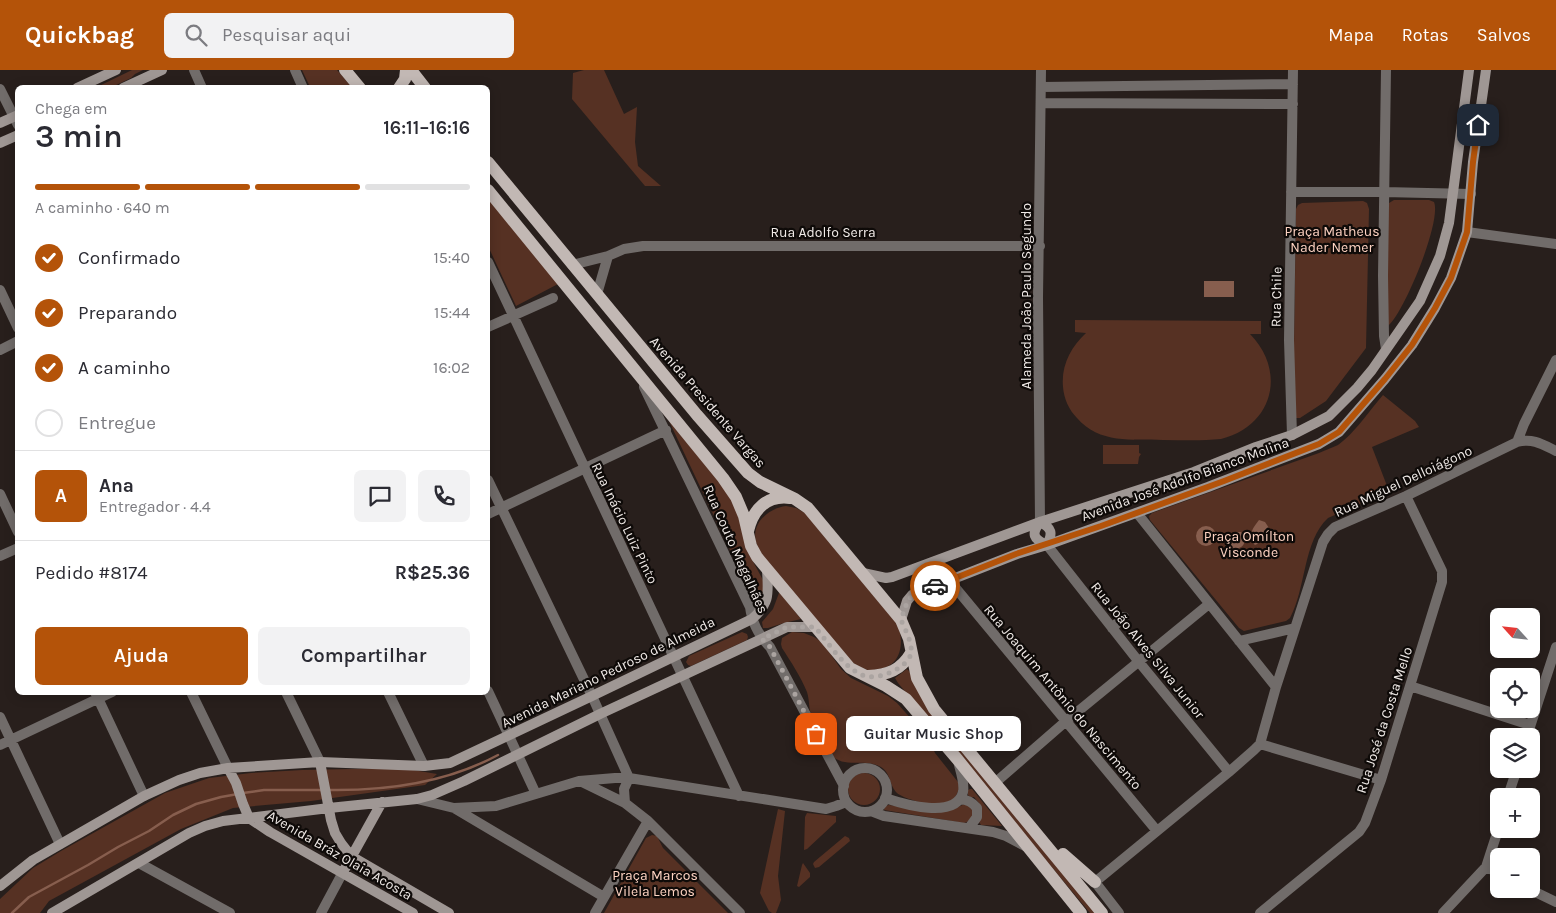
<!DOCTYPE html>
<html lang="pt">
<meta charset="utf-8">
<style>
:root{--surface:#fff;--page:#f2f2f3;--text:#2b2b33;--muted:#7c7c81;--line:#e1e1e2;--accent:#b45309}
body{margin:0;font-family:Karla,sans-serif;background:var(--page);color:var(--text);height:100vh;display:flex;flex-direction:column;font-size:19px;white-space:nowrap}
*{box-sizing:border-box;margin:0}
p{font-size:16px;color:var(--muted)}
.icon{flex:none;width:28px;height:28px;fill:none;stroke:currentColor;stroke-width:2;stroke-linecap:round;stroke-linejoin:round}
.map{position:relative;flex:1;overflow:hidden}
.drawer{position:absolute;left:15px;top:15px;width:475px;height:610px;display:flex;flex-direction:column;background:var(--surface);border-radius:8px;box-shadow:0 2px 12px #0003}
.drawer>*{flex:none}
.needle{width:32px;rotate:297deg}
.fabs{position:absolute;left:1490px;top:538px;display:grid;gap:10px}
.fabs a{display:grid;place-items:center;width:50px;height:50px;border-radius:8px;background:var(--surface);box-shadow:0 2px 12px #0003;font-size:25px}
.pin{position:absolute;display:grid;place-items:center;width:42px;height:42px;color:#fff;margin:-21px;border-radius:10px;box-shadow:0 2px 8px #0006}
.courier{position:absolute;display:grid;place-items:center;width:50px;height:50px;margin:-25px;border:4px solid #b45309;border-radius:50%;background:#fff;color:#222;box-shadow:0 1px 6px #0007}
.bubble{position:absolute;height:35px;border-radius:8px;background:var(--surface);box-shadow:0 2px 12px #0003;font-size:16px;font-weight:600;line-height:35px;text-align:center}
.headline em{font-style:normal;font-weight:600}
.headline div{display:flex;flex-direction:column-reverse}
.headline{display:flex;align-items:center;justify-content:space-between;height:85px;padding:0 20px}
h1{font-size:32px;font-weight:600;line-height:38px}
.bar{display:grid;grid-template-columns:repeat(4,1fr);gap:8px 5px;align-content:center;height:60px;padding:0 20px}
.bar i{height:6px;border-radius:4px;background:var(--line)}
.bar .on{background:var(--accent)}
.bar p{grid-column:span 4}
.line{display:flex;align-items:center;gap:12px;padding:0 20px;border-top:1px solid var(--line)}
.line div{flex:1}
.round{display:grid;place-items:center;flex:none;width:52px;height:52px;border-radius:8px;background:var(--page)}
ol{padding:0 20px;list-style:none}
li{display:flex;align-items:center;gap:15px;height:55px}
li p{margin-inline-start:auto}
li .icon{padding:5px;border-radius:50%;background:var(--accent);color:#fff;stroke-width:4}
li:last-child{color:var(--muted)}
li i{width:28px;height:28px;border:2px solid var(--line);border-radius:50%}
.button{display:flex;gap:10px;margin-top:auto;padding:10px 20px}
.button a{flex:1;height:58px;border-radius:8px;background:var(--accent);color:#fff;font-size:20px;font-weight:600;line-height:58px;text-align:center}
.button a+a{background:var(--page);color:var(--text)}
header{display:flex;align-items:center;gap:30px;box-sizing:border-box;height:70px;padding:0 25px;background:var(--accent);color:#fff}
header strong{font-size:24px}
nav{display:flex;gap:28px;margin-inline-start:auto;font-size:18px}
.search{width:350px;height:45px;background:var(--page);display:flex;align-items:center;gap:12px;box-sizing:border-box;padding:0 18px;border-radius:8px;color:var(--muted);font-size:19px}
.map>svg:first-child{display:block}
</style>
<header>
<strong>Quickbag</strong>
<div class="search"><svg class="icon" aria-label="search" viewBox="0 0 24 24"><circle cx="10" cy="10" r="6"/><path d="M15 15l6 6"/></svg>Pesquisar aqui</div>
<nav><a>Mapa</a><a>Rotas</a><a>Salvos</a></nav>
</header>
<div class="map">
<svg width="1556" height="843" viewBox="0 0 1556 843">
<rect width="100%" height="100%" fill="#281f1c"/>
<!-- green -->
<path fill="#563123" d="M132 0H143L135 4 131 8 112 17H97Z
M302 0H337L352 17H310Z
M584 0H604L624 44 637 37 635 72 638 96 661 116H645L572 29 573 3Z
M488 128 558 214 516 236 488 176Z
M1394 130H1429L1434 132C1442 151 1404 243 1388 256L1386 168 1389 133Z
M1363 131 1367 133 1369 139 1366 278 1326 331 1300 348H1295L1293 343 1296 139 1298 135 1302 133Z
M1075 250 1261 251V264H1250C1287 302 1273 356 1221 369 1202 371 1182 370 1163 370 1132 369 1099 374 1077 348 1069 340 1064 329 1063 317 1061 295 1071 277 1086 263L1075 262Z
M1383 325 1415 351 1419 357 1372 377 1389 421 1328 448C1303 471 1306 519 1290 548L1286 551 1244 561 1239 558 1150 450 1149 446 1152 443 1319 383C1325 380 1332 378 1338 375 1354 364 1370 340 1383 325Z
M669 351 726 420 736 438 750 486 763 510V524L757 537Z
M1103 375H1139V383L1141 384 1139 387 1138 394H1103Z
M786 436 796 438 805 443 898 555C904 572 902 595 880 599 877 599 872 601 868 600 863 599 856 594 850 592L762 486C760 482 757 476 756 472 751 453 769 438 786 436Z
M779 523H780L801 549 784 553 768 558H763L762 552 773 539Z
M742 562 747 564 748 567 747 570 691 596 688 595 686 592 689 586Z
M792 562 804 563 814 567 822 572 841 599 851 608 888 626 897 633 929 669 935 683 958 712 960 717C958 721 956 728 952 730 949 732 941 735 937 735 930 736 902 728 897 723 889 715 891 703 881 697 863 687 845 700 830 684L829 678 832 667C828 658 818 656 813 648 808 641 810 631 807 622 801 607 791 592 782 578L781 574 782 568Z
M907 599 910 602 1096 843H1090L898 613 895 608Z
M401 698 437 704 425 715 311 731 233 738 181 759 49 831 40 843H0V829L33 798 61 781 165 723 209 708 251 703 302 700Z
M848 719a16 16 0 1 1 32 0a16 16 0 1 1-32 0Z
M970 719H972L1002 756 981 755 979 752V733L974 727H970L968 725V720Z
M965 734 972 737 974 746 967 752 964 753 884 740 885 736 889 735 940 742 948 741Z
M778 739 785 741 778 806 781 830 776 843H772L769 841 760 823Z
M807 743 836 746V752L807 779 804 780 805 747Z
M652 765 657 766 663 778 728 843H604L646 768Z
M845 766 849 768 850 771 819 797 815 798 813 794 814 792Z
M803 793 810 803V807L799 817 797 816 802 795Z"/>
<!-- water -->
<path fill="#875e4e" d="M1204 211H1234V227H1204Z
M1259 450 1265 452 1269 458C1266 467 1263 472 1255 475 1246 467 1253 458 1259 450Z
M1196 466a10 10 0 1 1 20 0a10 10 0 1 1-20 0Z
M1234 462H1241L1245 467C1246 479 1235 481 1227 475L1228 468Z"/>
<g fill="none" stroke-linecap="round" stroke-linejoin="round">
<!-- stream -->
<path stroke="#875e4e" stroke-width="2.5" d="M328 720C387 721 446 713 498 685
M243 723 264 720H322
M12 843 29 827 88 795 118 777 149 761 173 745 196 734 221 727 238 724"/>
<!-- street -->
<path stroke="#716c6a" stroke-width="10" d="M194 0 202 18
M295 0 303 18
M1386 0 1383 206 1384 266 1386 279
M1041 17 1293 14
M0 19 18 55
M1041 33 1293 34
M1291 122H1384L1471 124
M1467 162 1556 174
M488 192 739 726
M572 195 608 186 624 179 643 176H1040
M0 220 18 258
M597 224 608 186
M488 257 553 228
M0 280 18 271
M644 317 750 537C752 553 759 566 770 577L844 716
M1292 365 1289 270 1293 0
M1517 372 1524 354 1556 290
M488 410 592 626 629 708 624 719 625 733
M0 424 18 462
M1137 443 1276 617
M488 444 666 360
M1040 452 1038 228 1041 0
M1047 475 1139 592 1229 702
M0 486 18 478
M949 510 1157 761
M1112 558 1124 547
M1239 571 1295 558
M1410 616 1530 655
M488 621 536 724
M95 622 144 726
M191 622 228 698
M286 622 320 692
M388 622 424 696
M0 647 60 774
M1527 666 1556 577
M1260 674 1381 710
M0 675 112 622
M843 720a22 22 0 1 1 44 0a22 22 0 1 1-44 0Z
M580 711 625 733 648 751 740 843
M996 712 1065 652 1209 534
M1508 726 1517 699
M885 728C903 734 956 750 963 722 965 713 960 700 958 691
M417 729 454 738 604 827
M960 729C968 730 972 732 977 738V747L969 758
M454 738 496 736 579 711 615 708H629L826 739 836 736 846 732
M871 741 884 746 993 762 1006 766 1025 776
M139 793 230 843
M1486 797 1499 803
M1529 819 1556 832
M321 843 343 802
M595 843 648 751
M1119 843 1095 812 1229 702 1254 680 1260 674 1276 617 1323 472 1328 464 1335 457 1406 426 1517 372C1533 368 1542 374 1556 381
M1260 843 1359 762 1365 753 1381 710 1442 512V501L1406 426
M1443 843 1486 797 1499 757"/>
<!-- secondary -->
<path stroke="#9f9794" stroke-width="10" d="M77 18 116 0
M123 18 162 0
M0 53 18 45
M0 73 18 65
M1040 452C1052 458 1053 463 1047 475 1033 469 1031 464 1040 452Z
M863 503 886 508 892 507 1040 452 1194 402 1256 377 1292 365 1329 346 1357 318 1372 300 1420 231 1440 186 1449 153 1469 0
M901 550 907 531 912 525 1017 484 1047 475 1208 417 1319 374 1339 362 1385 309 1412 275 1435 238 1451 208 1467 162 1473 92 1486 0
M320 692 331 750 335 763 341 773 351 786 449 843
M228 698 236 713 243 734 249 748 270 762 413 843
M343 802 382 732
M0 816 33 790 144 726 179 710 200 703 228 698 320 692 424 696 450 693 592 626 752 549C771 532 768 523 767 499
M52 843 189 763 205 756 223 751 329 738 417 729 432 725 464 711 600 644 787 557H815"/>
<!-- primary -->
<path stroke="#c2b8b4" stroke-width="12" d="M345 0 360 18
M411 0 425 18
M399 18 405 9 406 0
M488 92 697 345 748 403 760 412 795 429 808 438 901 550 909 569 917 608 934 639 1102 843
M488 120 723 408 736 427 744 446 751 476 757 487 767 499 850 598 886 616 906 629 958 690 1081 843
M748 461C753 439 767 425 790 428
M868 606C888 605 901 600 911 583
M1063 784 1095 812"/>
</g>
<g fill="none" stroke-linecap="round" stroke-linejoin="round">
<!-- done -->
<path stroke="#aba4a1" stroke-width="5" stroke-dasharray="0 9" d="M816 664 770 577 762 569 787 557H815C828 572 845 600 865 606 879 610 906 599 911 584 913 574 905 559 901 550 910 522 909 526 935 516"/>
<!-- route -->
<path stroke="#b45309" stroke-width="6" d="M935 516 1016 484 1101 456 1224 411 1319 374 1339 362 1385 309 1412 275 1435 238 1451 208 1467 162 1473 92 1478 55"/>
</g>
<g text-anchor="middle" stroke-width="4.5" stroke-linejoin="round" paint-order="stroke">
<!-- park labels -->
<g font-size="14" fill="#fed3c2" stroke="#0e0a08">
<text x="1332" y="166">Praça Matheus<tspan x="1332" dy="16">Nader Nemer</tspan></text>
<text x="1249" y="471">Praça Omílton<tspan x="1249" dy="16">Visconde</tspan></text>
<text x="655" y="810">Praça Marcos<tspan x="655" dy="16">Vilela Lemos</tspan></text>
</g>
<!-- street labels -->
<g font-size="14" fill="#f1ebe8" stroke="#0e0a08">
<text x="823" y="167">Rua Adolfo Serra</text>
<text transform="translate(1026 226) rotate(-90)" y="5">Alameda João Paulo Segundo</text>
<text transform="translate(1276 227) rotate(-89)" y="5">Rua Chile</text>
<text transform="translate(708 332) rotate(49)" y="5">Avenida Presidente Vargas</text>
<text transform="translate(1185 409) rotate(-20)" y="5">Avenida José Adolfo Bianco Molina</text>
<text transform="translate(1403 411) rotate(-25)" y="5">Rua Miguel Delloiágono</text>
<text transform="translate(625 453) rotate(64)" y="5">Rua Inácio Luiz Pinto</text>
<text transform="translate(736 479) rotate(66)" y="5">Rua Couto Magalhães</text>
<text transform="translate(1148 580) rotate(51)" y="5">Rua João Alves Silva Junior</text>
<text transform="translate(608 602) rotate(-26)" y="5">Avenida Mariano Pedroso de Almeida</text>
<text transform="translate(1063 627) rotate(50)" y="5">Rua Joaquim Antônio do Nascimento</text>
<text transform="translate(1384 650) rotate(-72)" y="5">Rua José da Costa Mello</text>
<text transform="translate(340 785) rotate(30)" y="5">Avenida Bráz Olaia Acosta</text>
</g>
</g>
</svg>
<div class="fabs">
<a><svg class="needle" viewBox="-14 -14 28 28"><path d="M0-13l5 13h-10z" fill="#e53935"/><path d="M0 13l5-13h-10z" fill="#7c7c81"/></svg></a>
<a><svg class="icon" aria-label="locate" viewBox="0 0 24 24"><circle cx="12" cy="12" r="6"/><path d="M12 2v4M12 18v4M2 12h4M18 12h4"/></svg></a>
<a><svg class="icon" aria-label="layers" viewBox="0 0 24 24"><path d="M12 4l9 5-9 5-9-5zM3 14l9 5 9-5"/></svg></a>
<a>+</a>
<a>−</a>
</div>
<div class="pin" style="left:816px;top:664px;background:#ea580c"><svg class="icon" aria-label="bag" viewBox="0 0 24 24"><path d="M5 8h14l-1 12H6zM9 8a3 3 0 0 1 6 0"/></svg></div>
<div class="pin" style="left:1478px;top:55px;background:#1f2937"><svg class="icon" aria-label="home" viewBox="0 0 24 24"><path d="M3 11l9-7 9 7M6 9v11h12V9"/></svg></div>
<div class="courier" style="left:935px;top:516px"><svg class="icon" aria-label="car" viewBox="0 0 24 24"><path d="M5 17H2v-5l4-1 3-4h7l3 4 3 1v5h-3M9 17h6M6 11h13"/><circle cx="7" cy="17" r="2"/><circle cx="17" cy="17" r="2"/></svg></div>
<div class="bubble" style="left:846px;top:646px;width:175px">Guitar Music Shop</div>
<section class="drawer">
<div class="headline"><div><h1>3 min</h1><p>Chega em</p></div><em>16:11–16:16</em></div>
<div class="bar"><i class="on"></i><i class="on"></i><i class="on"></i><i></i><p>A caminho · 640 m</p></div>
<ol>
<li><svg class="icon" aria-label="check" viewBox="0 0 24 24"><path d="M5 12l5 5 9-10"/></svg>Confirmado<p>15:40</p></li>
<li><svg class="icon" aria-label="check" viewBox="0 0 24 24"><path d="M5 12l5 5 9-10"/></svg>Preparando<p>15:44</p></li>
<li><svg class="icon" aria-label="check" viewBox="0 0 24 24"><path d="M5 12l5 5 9-10"/></svg>A caminho<p>16:02</p></li>
<li><i></i>Entregue</li>
</ol>
<div class="line" style="height:90px"><b class="round" style="background:var(--accent);color:#fff">A</b><div><b>Ana</b><p>Entregador · 4.4</p></div><a class="round"><svg class="icon" aria-label="chat" viewBox="0 0 24 24"><path d="M4 5h16v11H9l-5 4z"/></svg></a><a class="round"><svg class="icon" aria-label="phone" viewBox="0 0 24 24"><path d="M5 4h4l2 5-3 2q2 4 5 5l2-3 5 2v4C11 20 4 13 5 4z"/></svg></a></div>
<div class="line" style="height:65px"><div>Pedido #8174</div><b>R$25.36</b></div>
<div class="button"><a>Ajuda</a><a>Compartilhar</a></div>
</section>
</div>
